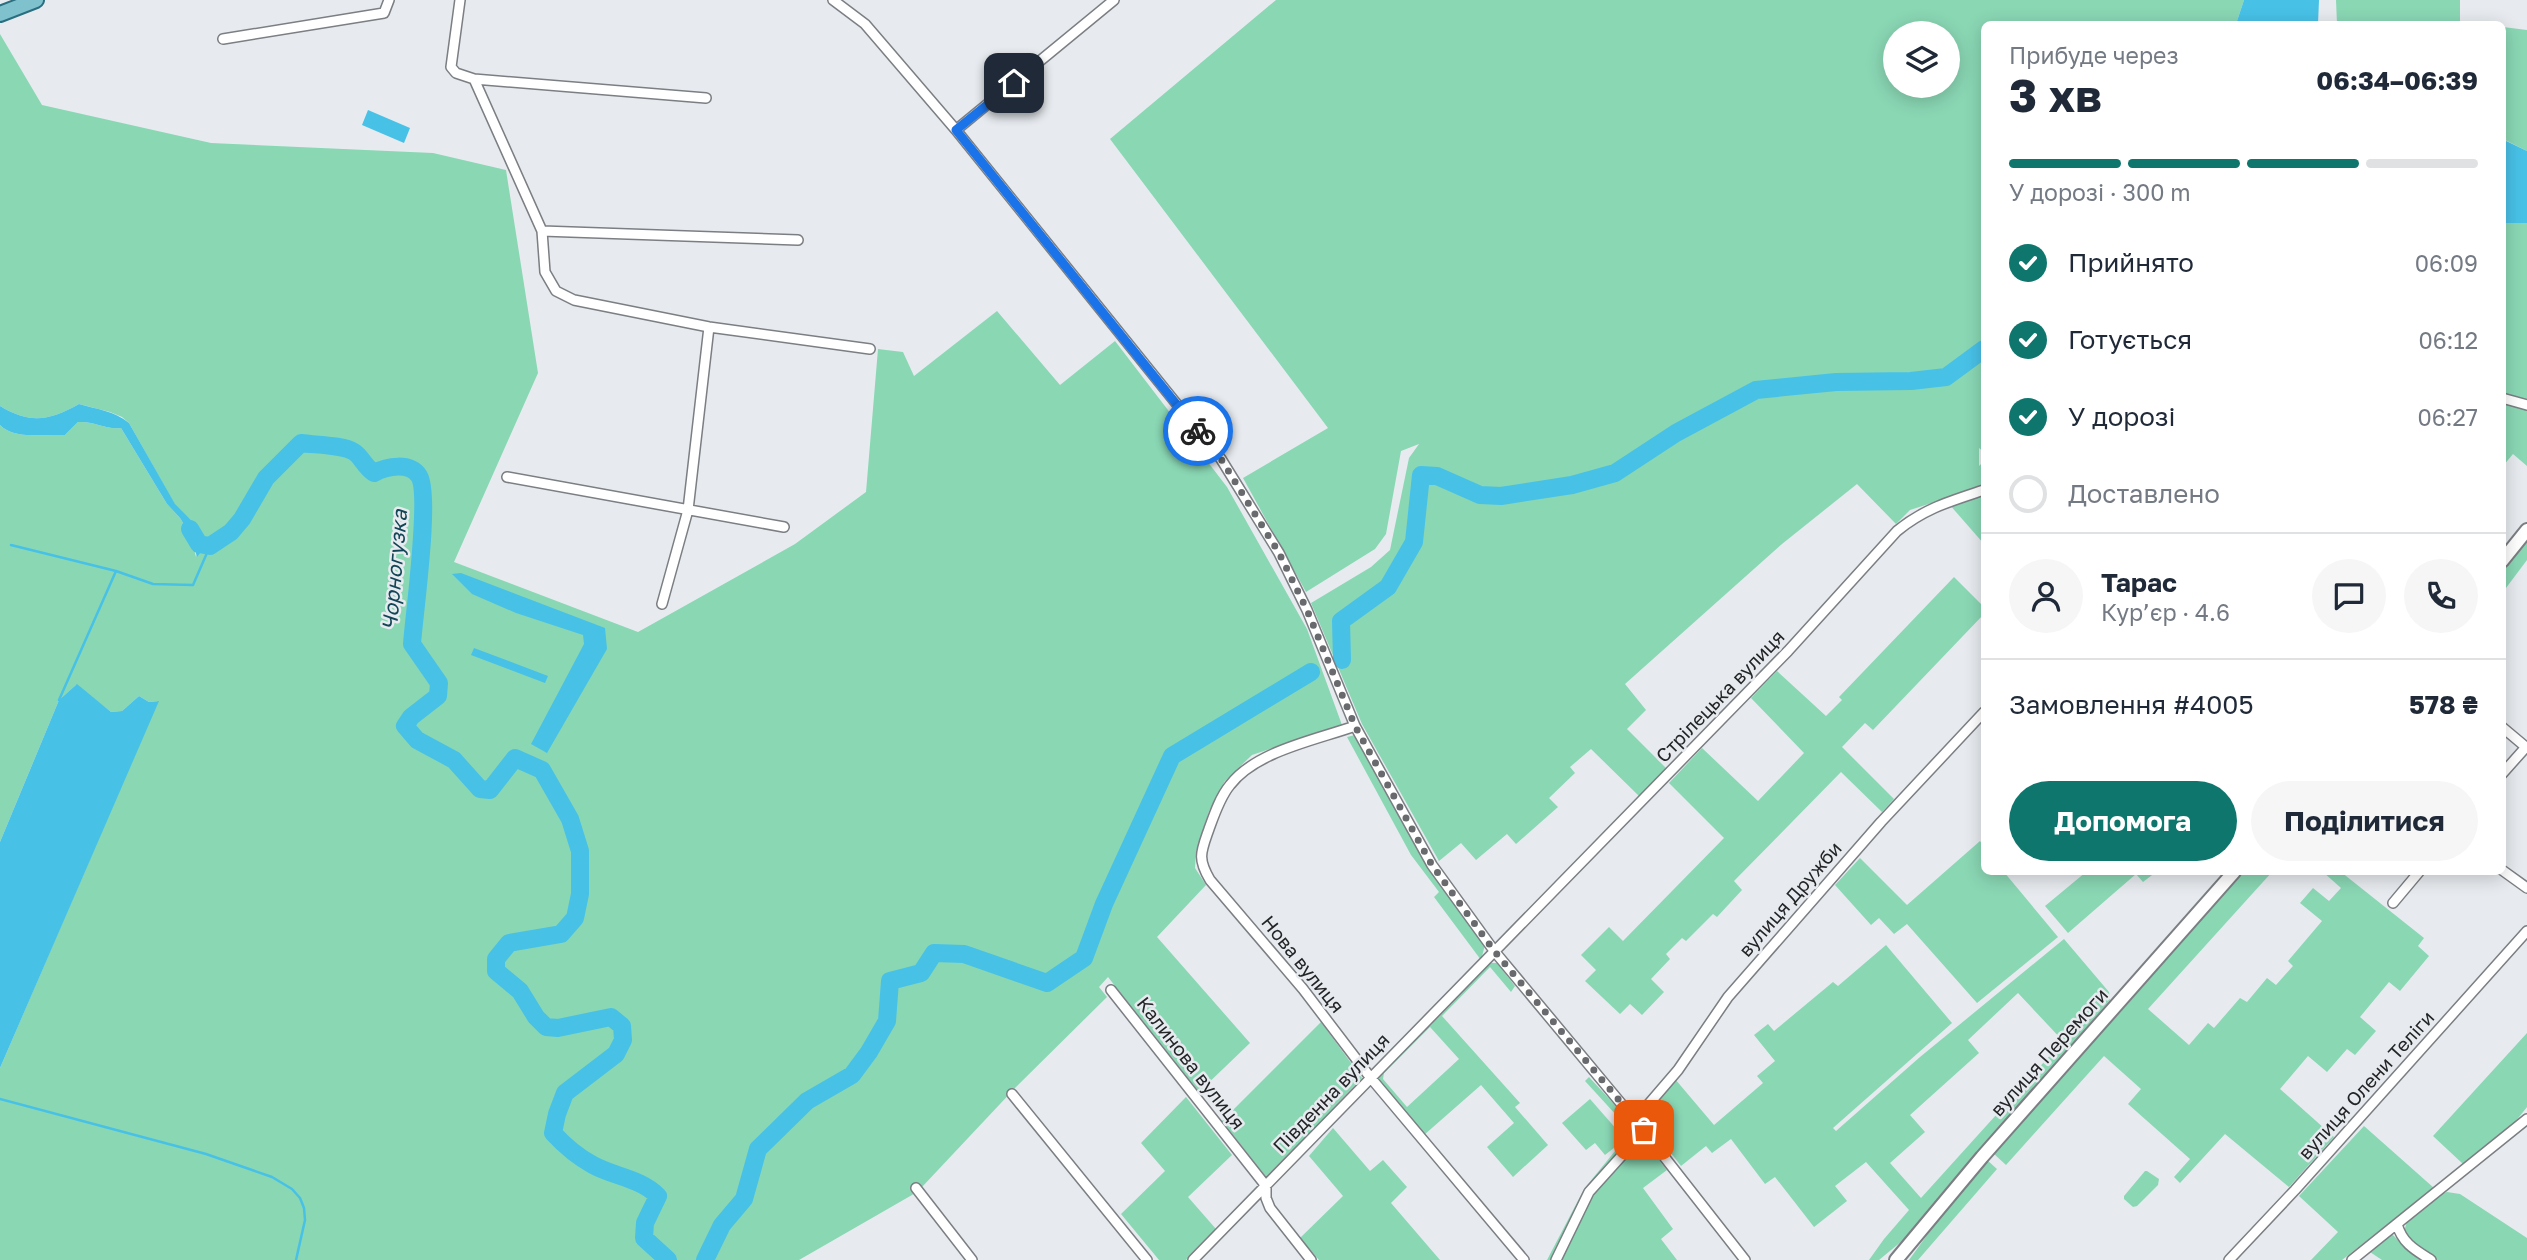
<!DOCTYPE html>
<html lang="uk">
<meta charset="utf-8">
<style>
:root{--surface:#fff;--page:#f6f6f7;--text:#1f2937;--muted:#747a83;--line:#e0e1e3;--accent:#0f766e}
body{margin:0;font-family:"Golos Text",sans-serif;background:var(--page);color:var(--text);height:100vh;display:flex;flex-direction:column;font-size:26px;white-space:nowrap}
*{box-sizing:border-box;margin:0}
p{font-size:23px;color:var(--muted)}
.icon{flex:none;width:38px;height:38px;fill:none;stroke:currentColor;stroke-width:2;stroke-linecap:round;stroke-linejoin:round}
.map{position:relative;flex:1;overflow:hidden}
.sheet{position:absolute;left:1981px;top:21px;width:525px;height:854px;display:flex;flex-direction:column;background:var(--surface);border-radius:10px;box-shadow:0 4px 18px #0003}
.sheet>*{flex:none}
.buttons{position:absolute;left:1883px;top:21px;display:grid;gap:14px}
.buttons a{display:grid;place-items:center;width:77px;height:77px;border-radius:50%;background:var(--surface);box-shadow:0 4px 18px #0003;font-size:35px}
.pin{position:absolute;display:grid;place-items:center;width:60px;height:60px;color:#fff;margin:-30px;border-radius:14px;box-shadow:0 4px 10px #0006}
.courier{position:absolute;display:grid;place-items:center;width:70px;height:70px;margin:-35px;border:5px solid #1a73e8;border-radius:50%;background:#fff;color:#222;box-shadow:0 2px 9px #0007}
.head em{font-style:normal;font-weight:700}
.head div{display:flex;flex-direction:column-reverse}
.head{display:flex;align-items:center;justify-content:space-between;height:119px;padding:0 28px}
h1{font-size:46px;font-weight:700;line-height:52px}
.bar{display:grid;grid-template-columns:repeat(4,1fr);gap:10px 7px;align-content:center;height:84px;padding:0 28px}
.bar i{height:9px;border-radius:5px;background:var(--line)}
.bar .current{background:var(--accent)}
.bar p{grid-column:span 4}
.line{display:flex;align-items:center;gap:18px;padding:0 28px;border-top:2px solid var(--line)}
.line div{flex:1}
.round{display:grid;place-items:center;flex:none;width:74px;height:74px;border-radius:37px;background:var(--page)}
ol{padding:0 28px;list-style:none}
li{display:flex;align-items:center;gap:21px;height:77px}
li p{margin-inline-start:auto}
li .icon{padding:7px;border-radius:50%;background:var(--accent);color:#fff;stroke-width:4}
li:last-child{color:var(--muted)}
li i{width:38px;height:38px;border:4px solid var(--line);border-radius:50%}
.primary-button{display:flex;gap:14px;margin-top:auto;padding:14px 28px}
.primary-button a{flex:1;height:80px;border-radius:42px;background:var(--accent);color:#fff;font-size:28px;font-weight:700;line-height:80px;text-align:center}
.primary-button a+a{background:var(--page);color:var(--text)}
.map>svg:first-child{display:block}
</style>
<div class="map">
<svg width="2527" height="1260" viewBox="0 0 2527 1260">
<rect width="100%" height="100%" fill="#e7ebef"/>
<!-- green -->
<path fill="#8ad7b4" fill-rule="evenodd" d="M1276 0H2244L2236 24H1984V452L1979 448V466L1984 461V486L1910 510 1896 524 1857 484 1782 544 1625 684 1646 710 1627 729 1666 768 1640 797 1591 749 1570 767 1575 773 1549 798 1558 807 1516 844 1507 834 1476 860 1461 843 1439 861 1362 724 1311 603 1371 567 1390 550 1409 458 1419 444 1401 451 1386 534 1375 549 1306 592 1243 478 1328 428 1110 139ZM1895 33H1948V86H1895Z
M2336 0H2460V23L2337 24Z
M2503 27 2527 30V151L2503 139Z
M0 34 42 105 211 143 433 153 506 170 538 373 454 562 638 632 795 544 866 492 878 349 903 352 914 376 997 311 1060 385 1115 341 1227 487 1307 629 1342 725 1252 755 1225 781 1209 811 1196 852 1195 868 1206 885 1157 937 1250 1043 1199 1092 1108 977 1099 987 1107 997 1016 1087 922 1187 912 1195 799 1260H0V1068L158 701 149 702 139 696 122 711 111 712 76 685 59 700 0 842V425C14 440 46 434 65 435L78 422C96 421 105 430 121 428L167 504 180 518 191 536 196 557 202 541 195 524 175 505 129 423 122 417 110 412 79 404C49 421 30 424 0 406Z
M2502 223H2527V402L2503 395Z
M2503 403 2527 409V466L2513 454 2503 466Z
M1984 493V544L1949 504Z
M2527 538V560L2503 592V569Z
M1954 577 1984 607V614L1873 730 1865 723 1842 747 1894 799 1882 812 1841 772 1734 881 1742 890 1717 917 1713 914 1686 941 1682 938 1666 954 1670 959 1651 979 1664 992 1642 1015 1630 1004 1620 1014 1585 981 1596 970 1581 955 1609 927 1623 941 1724 838 1669 783 1702 748 1758 801 1804 753 1751 698 1777 671 1826 716 1842 700 1839 697Z
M1355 735 1429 868 1485 945 1481 960 1434 897 1439 892 1411 855 1347 737Z
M1980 841 1984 847V872H2004L2058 937 1977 1003 1907 924 1894 934 1879 918 1871 925 1835 885 1860 858 1907 905Z
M2086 872H2156L2143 882 2136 874 2068 933 2045 906Z
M2242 872H2272L2148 1009 2189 1045 2208 1023 2214 1028 2240 998 2247 1002 2267 978 2276 985 2293 966 2288 961 2322 921 2300 903 2313 888 2329 901 2341 888 2323 872H2341L2424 938 2418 946 2429 956 2400 991 2389 982 2360 1017 2376 1031 2355 1055 2347 1049 2327 1072 2308 1056 2280 1089 2334 1137 2289 1187 2225 1134 2180 1183 2174 1177 2190 1159 2128 1104 2141 1089 2104 1056 2006 1165 1993 1153 2125 1007Z
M2064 939 2109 992 2110 1000 1908 1236 1879 1260H1869L1884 1239 1909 1210 1866 1162 1835 1186 1847 1201 1814 1227 1775 1177 1765 1184 1731 1139 1712 1153 1706 1146 1681 1166 1643 1117 1675 1079 1714 1125 1763 1083 1757 1076 1775 1061 1754 1035 1768 1024 1774 1031 1833 982 1838 986 1886 945 1952 1023 1833 1128 1836 1131 1920 1057ZM2018 993 2063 1041 1921 1198 1890 1163 1925 1132 1910 1115 1979 1053 1968 1040Z
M1489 963H1497L1515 986 1511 992 1490 967 1442 1016 1520 1103 1515 1107 1548 1145 1513 1177 1487 1147 1514 1123 1481 1085 1424 1135 1377 1081 1376 1077ZM1430 1027 1459 1059 1407 1107 1383 1079 1384 1073Z
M1321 1022 1362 1078 1267 1178 1222 1121Z
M2527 1033V1107L2515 1122 2463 1164 2433 1136Z
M1589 1077 1628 1119 1632 1126V1137L1588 1191 1553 1260H1547L1584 1189 1624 1140 1605 1155 1595 1143 1586 1150 1562 1123 1590 1099 1625 1139 1628 1128 1585 1081Z
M1186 1097 1232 1155 1188 1197 1216 1229 1186 1260H1159L1121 1214 1165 1171 1141 1143Z
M2364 1126 2434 1188 2342 1260H2311L2338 1232 2299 1196Z
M1333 1128 1370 1171 1383 1160 1407 1187 1391 1203 1440 1260H1319L1300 1238 1343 1196 1309 1156Z
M1636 1143H1645L1667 1170 1643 1188 1673 1229 1661 1239 1677 1260H1559L1592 1194Z
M1987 1160 1997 1169 1918 1260H1909L1938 1220Z
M2145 1171H2147L2159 1179 2158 1185 2137 1206 2133 1207 2124 1199V1196Z
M2447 1192 2460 1194 2527 1238V1260H2437L2417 1249 2408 1241 2404 1231 2407 1222 2441 1194Z
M2391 1233 2403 1245 2427 1260H2382L2370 1252Z"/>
<!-- water -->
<path fill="#48c1e7" d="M2244 0H2319L2318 24H2236Z
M368 110 410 128 404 143 362 125Z
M2502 139 2527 151V223H2503Z
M79 404C96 409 115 411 129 423L175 504 195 524 202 541 207 544 197 557 191 536 180 518 167 504 121 428C105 430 96 421 78 422L65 435C46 434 14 440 0 425V406C30 424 49 421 79 404Z
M461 573 605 628 607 649 547 753 531 744 584 644 583 635 516 613 472 594 452 574Z
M474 648 548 676 545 683 471 655Z
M77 684 111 712 122 711 139 696 149 702 159 701 0 1068V842L59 700Z"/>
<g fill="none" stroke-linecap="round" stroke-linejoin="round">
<!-- stream -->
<path stroke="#48c1e7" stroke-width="2.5" d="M11 545 116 571
M59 700 116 571 153 584 193 585 210 546
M0 1099 206 1154 272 1177 292 1189 300 1198 304 1208 305 1220 296 1260"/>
<!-- river -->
<path stroke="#48c1e7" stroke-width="18" d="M190 529 199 544 210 546 231 532 242 519 266 478 301 443C315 445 344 445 354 452 361 456 364 466 374 473 387 466 410 462 419 476 431 495 414 615 412 644L439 683 438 696 411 717 405 726 417 740 454 760 480 789 490 790 515 758 542 770 570 819 580 851V894L575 918 561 934 509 943 496 959V971L520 991 536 1017 546 1027 558 1028 611 1017 622 1026 623 1040 616 1054 565 1093 557 1114 553 1133C565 1146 578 1157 593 1165 615 1177 640 1178 658 1196L645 1223 644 1238 668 1260
M1342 660 1341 621 1388 587 1414 542 1421 475 1437 476 1480 495 1501 496 1572 485 1615 473 1676 433 1756 390 1836 382 1911 381 1946 377 1984 349
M705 1260 722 1225 744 1199 758 1149 807 1101 852 1075 869 1052 887 1021 890 981 921 973 934 953 964 954 1047 983 1084 958 1104 904 1172 756 1311 672"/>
<defs>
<path id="street" d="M460 0 451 67 456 73 474 79 542 231 545 272 556 291 574 300 709 327 870 349
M833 0 865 24 956 130 1221 459 1279 553 1307 610 1355 726 1432 865 1495 952 1644 1131 1745 1260
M223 39 384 13 389 0
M474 79 706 98
M956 130 1114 0
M542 231 798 240
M2502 398 2527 405
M507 477 784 527
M662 604 688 510 709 327
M1355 726C1316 740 1256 751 1230 785 1220 797 1214 815 1209 829 1201 852 1197 858 1210 880L1303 989 1370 1077 1524 1260
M2502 727 2527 748
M2502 774 2526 747
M2502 870 2527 888
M2393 903 2419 872
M1111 990 1266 1186V1198L1270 1208 1311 1260
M1012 1094 1147 1260
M1635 1120 1678 1070 1728 997 1881 822 1984 712
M916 1188 972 1260
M2397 1224C2402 1243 2415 1250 2431 1260
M1193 1260 1788 651 1897 531C1925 508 1951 501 1984 490
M1556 1260 1589 1192 1644 1131
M2229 1260 2295 1190 2527 931
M2352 1260 2527 1119"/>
<path id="secondary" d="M2502 561 2527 530
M1896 1260 1982 1157 2234 872"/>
<path id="primary" d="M0 14 36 0"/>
</defs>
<!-- street casing -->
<use href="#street" stroke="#7b7e82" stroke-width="12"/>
<!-- secondary casing -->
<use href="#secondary" stroke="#7b7e82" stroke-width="16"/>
<!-- primary casing -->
<use href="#primary" stroke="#296f7f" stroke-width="18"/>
<!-- street -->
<use href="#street" stroke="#fff" stroke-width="9"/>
<!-- secondary -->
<use href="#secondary" stroke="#fff" stroke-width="12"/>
<!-- primary -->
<use href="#primary" stroke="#80c1ce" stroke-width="14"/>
</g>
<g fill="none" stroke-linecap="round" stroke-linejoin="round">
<!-- done -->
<path stroke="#686a6d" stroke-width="7" stroke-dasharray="0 12.6" d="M1198 431 1221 459 1279 553 1307 610 1355 726 1432 865 1495 952 1644 1130"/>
<!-- route -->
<path stroke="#1a73e8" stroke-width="9" d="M1014 83 956 130 1198 431"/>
</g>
<g text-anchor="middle" stroke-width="5" stroke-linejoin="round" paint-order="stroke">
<!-- street labels -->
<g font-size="19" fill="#242527" stroke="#e7ebef">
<text transform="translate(1720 696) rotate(-46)" y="7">Стрілецька вулиця</text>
<text transform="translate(1790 899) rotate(-49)" y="7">вулиця Дружби</text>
<text transform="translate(1303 964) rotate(51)" y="7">Нова вулиця</text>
<text transform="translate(2049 1052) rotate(-48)" y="7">вулиця Перемоги</text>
<text transform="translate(1191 1063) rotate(52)" y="7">Калинова вулиця</text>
<text transform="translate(2366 1085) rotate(-48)" y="7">вулиця Олени Теліги</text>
<text transform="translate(1331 1093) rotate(-46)" y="7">Південна вулиця</text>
</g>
<!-- water labels -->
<g font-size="21" font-style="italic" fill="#124555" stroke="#e7ebef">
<text transform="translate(395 570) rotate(-85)" y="7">Чорногузка</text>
</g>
</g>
</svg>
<div class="buttons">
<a><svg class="icon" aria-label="layers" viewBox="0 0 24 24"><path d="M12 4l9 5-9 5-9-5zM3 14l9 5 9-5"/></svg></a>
</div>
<div class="pin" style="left:1644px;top:1130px;background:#ea580c"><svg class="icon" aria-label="bag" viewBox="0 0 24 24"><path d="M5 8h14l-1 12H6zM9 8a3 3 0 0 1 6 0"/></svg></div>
<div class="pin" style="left:1014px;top:83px;background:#1f2937"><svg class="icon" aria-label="home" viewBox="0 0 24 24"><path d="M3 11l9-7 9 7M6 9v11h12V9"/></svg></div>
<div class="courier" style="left:1198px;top:431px"><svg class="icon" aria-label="bike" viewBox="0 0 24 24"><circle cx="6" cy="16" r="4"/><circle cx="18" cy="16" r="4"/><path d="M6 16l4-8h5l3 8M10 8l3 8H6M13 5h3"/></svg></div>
<section class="sheet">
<div class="head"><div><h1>3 хв</h1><p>Прибуде через</p></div><em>06:34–06:39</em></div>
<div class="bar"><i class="current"></i><i class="current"></i><i class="current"></i><i></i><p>У дорозі · 300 m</p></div>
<ol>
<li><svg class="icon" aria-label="check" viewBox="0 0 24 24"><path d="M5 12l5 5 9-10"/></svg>Прийнято<p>06:09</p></li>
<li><svg class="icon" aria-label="check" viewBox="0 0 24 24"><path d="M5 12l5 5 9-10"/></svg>Готується<p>06:12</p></li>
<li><svg class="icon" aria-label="check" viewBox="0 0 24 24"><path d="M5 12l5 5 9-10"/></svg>У дорозі<p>06:27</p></li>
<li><i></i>Доставлено</li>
</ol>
<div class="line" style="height:126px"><a class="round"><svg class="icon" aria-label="person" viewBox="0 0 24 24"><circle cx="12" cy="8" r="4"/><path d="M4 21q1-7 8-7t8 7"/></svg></a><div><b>Тарас</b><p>Кур’єр · 4.6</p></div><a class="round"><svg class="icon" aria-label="chat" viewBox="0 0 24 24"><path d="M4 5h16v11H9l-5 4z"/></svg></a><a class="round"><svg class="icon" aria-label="phone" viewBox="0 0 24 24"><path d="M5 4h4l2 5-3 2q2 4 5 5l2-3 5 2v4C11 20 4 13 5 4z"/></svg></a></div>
<div class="line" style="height:91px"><div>Замовлення #4005</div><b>578 ₴</b></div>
<div class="primary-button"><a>Допомога</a><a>Поділитися</a></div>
</section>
</div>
